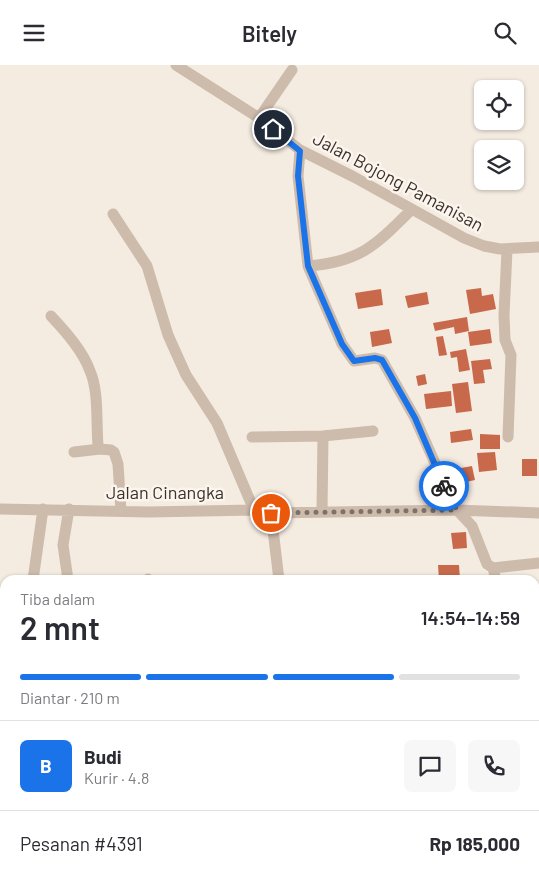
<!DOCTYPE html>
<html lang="id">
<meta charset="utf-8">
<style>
:root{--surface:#fff;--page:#f7f7f7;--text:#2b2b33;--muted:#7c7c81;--line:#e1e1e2;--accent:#1a73e8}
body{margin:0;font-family:Barlow,sans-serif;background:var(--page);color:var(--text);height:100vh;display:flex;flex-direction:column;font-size:19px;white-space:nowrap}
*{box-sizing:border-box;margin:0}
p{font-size:16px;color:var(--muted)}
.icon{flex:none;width:28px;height:28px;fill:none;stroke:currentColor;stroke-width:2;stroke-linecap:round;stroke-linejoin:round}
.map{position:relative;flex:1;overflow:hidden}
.side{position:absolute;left:0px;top:510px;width:540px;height:310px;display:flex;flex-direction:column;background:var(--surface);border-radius:15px 15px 0 0;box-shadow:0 1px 4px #0004}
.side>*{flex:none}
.fabs{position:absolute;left:474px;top:15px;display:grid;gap:10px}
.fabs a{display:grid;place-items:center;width:50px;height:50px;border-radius:8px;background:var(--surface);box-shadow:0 1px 4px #0004;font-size:25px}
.pin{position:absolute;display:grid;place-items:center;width:42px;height:42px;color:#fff;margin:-21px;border:2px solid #fff;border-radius:50%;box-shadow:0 1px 5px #0007}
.courier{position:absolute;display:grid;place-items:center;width:50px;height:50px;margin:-25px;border:4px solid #1a73e8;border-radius:50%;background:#fff;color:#222;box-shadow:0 1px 6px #0007}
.overview em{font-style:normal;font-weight:600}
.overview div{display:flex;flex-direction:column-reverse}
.overview{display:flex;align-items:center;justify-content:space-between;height:85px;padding:0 20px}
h1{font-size:32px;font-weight:600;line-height:38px}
.bar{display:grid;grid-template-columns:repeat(4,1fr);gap:8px 5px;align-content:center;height:60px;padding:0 20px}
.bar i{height:6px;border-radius:4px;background:var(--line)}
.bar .on{background:var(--accent)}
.bar p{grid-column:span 4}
.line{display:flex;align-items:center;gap:12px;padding:0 20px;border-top:1px solid var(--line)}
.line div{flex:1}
.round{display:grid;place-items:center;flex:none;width:52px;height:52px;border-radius:8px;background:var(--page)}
header{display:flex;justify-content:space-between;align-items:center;height:65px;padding:0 20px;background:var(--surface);font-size:22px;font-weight:600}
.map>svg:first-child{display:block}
</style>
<header><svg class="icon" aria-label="menu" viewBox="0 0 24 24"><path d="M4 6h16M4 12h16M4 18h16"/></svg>Bitely<svg class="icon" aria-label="search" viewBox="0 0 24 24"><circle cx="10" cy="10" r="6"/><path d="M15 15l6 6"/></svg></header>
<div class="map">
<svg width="539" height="820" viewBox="0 0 539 820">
<rect width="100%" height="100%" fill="#f4ebe1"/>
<!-- building -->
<path fill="#c8694b" d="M481 223 482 231 493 229 496 244 470 249 466 225Z
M381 224 383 240 358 244 355 228Z
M427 227 429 239 408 243 405 231Z
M467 252 469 266 455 269 454 262 435 266 433 258Z
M389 264 392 278 372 282 370 267Z
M490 264 492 278 470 281 468 267Z
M443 271 447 290 439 291 436 272Z
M466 284 470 305 459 307 457 292 451 293 450 287Z
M490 294 492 304 483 305 485 318 474 319 471 296Z
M425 309 427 319 418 321 416 311Z
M468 317 472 346 456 348 452 319Z
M451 326 452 341 426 344 424 329Z
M471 364 473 375 451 378 450 367Z
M480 369 500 370V384H480Z
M495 387 497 405 479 407 477 388Z
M522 394H537V411H522Z
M472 401 475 415 448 421 445 406Z
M466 467 467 483 453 484 451 468Z
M438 500H459L460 515H439Z
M0 580H5V608H0Z
M535 617H539V637L535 638Z
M535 776H539V796L535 797Z"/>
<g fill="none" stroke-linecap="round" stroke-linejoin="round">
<!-- street -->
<path stroke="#cdbbac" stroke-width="11" d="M176 0 259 53 300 85 354 112 464 173 484 181 500 184 539 182
M259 53 292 5
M300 85 298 111 308 201 342 279 354 296 375 293 382 295 415 353 449 430 457 445 472 461 487 499 493 503 496 515
M113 149 147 201 168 270 186 310 217 358 254 445
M507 185 504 250 505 275 511 290 508 372
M308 201C360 197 376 180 411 145
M51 251C65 266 83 286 90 306 99 326 96 358 98 380L100 384 111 385 114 387 118 399 121 446
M252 372 323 371 373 366
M74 387 100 384
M0 444 149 447 254 445 271 448 457 445 539 448
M322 446 323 371
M271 448 279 515
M493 503 539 498
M148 514V515
M33 515 43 444
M68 515 63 480 69 444
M535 556H539
M535 591 539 590
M66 815V820
M218 815V820
M325 815 326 820"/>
<!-- highway -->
<path stroke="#5c4a42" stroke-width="15" d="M535 711H539
M0 720H5"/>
</g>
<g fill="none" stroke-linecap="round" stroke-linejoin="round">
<!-- done -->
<path stroke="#7c716b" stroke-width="5" stroke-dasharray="0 9" d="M271 448 457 445 444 421"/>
<!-- route -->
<path stroke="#1a73e8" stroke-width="6" d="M273 64 300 86 298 111 308 201 342 279 354 296 375 293 382 295 415 353 444 421"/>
</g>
<g text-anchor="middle" stroke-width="5" stroke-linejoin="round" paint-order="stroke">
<!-- street labels -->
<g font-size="18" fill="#3b302b" stroke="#fbf5ee">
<text transform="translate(398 117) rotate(28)" y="6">Jalan Bojong Pamanisan</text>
<text x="165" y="434">Jalan Cinangka</text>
</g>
</g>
</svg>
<div class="fabs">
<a><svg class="icon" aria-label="locate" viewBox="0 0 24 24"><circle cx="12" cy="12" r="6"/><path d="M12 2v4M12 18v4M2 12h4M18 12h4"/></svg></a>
<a><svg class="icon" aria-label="layers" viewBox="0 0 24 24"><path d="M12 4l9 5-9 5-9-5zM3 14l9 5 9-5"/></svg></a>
</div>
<div class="pin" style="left:271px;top:448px;background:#ea580c"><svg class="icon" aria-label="bag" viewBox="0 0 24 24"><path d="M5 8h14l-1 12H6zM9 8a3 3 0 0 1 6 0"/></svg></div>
<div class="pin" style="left:273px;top:64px;background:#1f2937"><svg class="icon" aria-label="home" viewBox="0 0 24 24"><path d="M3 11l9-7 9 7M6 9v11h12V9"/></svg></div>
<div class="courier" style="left:444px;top:421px"><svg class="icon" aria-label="bike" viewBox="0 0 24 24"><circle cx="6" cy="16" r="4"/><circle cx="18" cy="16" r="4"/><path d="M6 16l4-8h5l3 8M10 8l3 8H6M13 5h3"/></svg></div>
<section class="side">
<div class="overview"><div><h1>2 mnt</h1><p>Tiba dalam</p></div><em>14:54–14:59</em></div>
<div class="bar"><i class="on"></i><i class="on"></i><i class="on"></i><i></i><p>Diantar · 210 m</p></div>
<div class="line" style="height:90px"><b class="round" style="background:var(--accent);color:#fff">B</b><div><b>Budi</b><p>Kurir · 4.8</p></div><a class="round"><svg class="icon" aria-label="chat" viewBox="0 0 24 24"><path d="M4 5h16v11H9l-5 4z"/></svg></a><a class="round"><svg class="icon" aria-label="phone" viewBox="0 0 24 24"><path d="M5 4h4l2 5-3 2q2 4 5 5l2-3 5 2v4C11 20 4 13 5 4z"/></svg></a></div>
<div class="line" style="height:65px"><div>Pesanan #4391</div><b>Rp 185,000</b></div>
</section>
</div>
